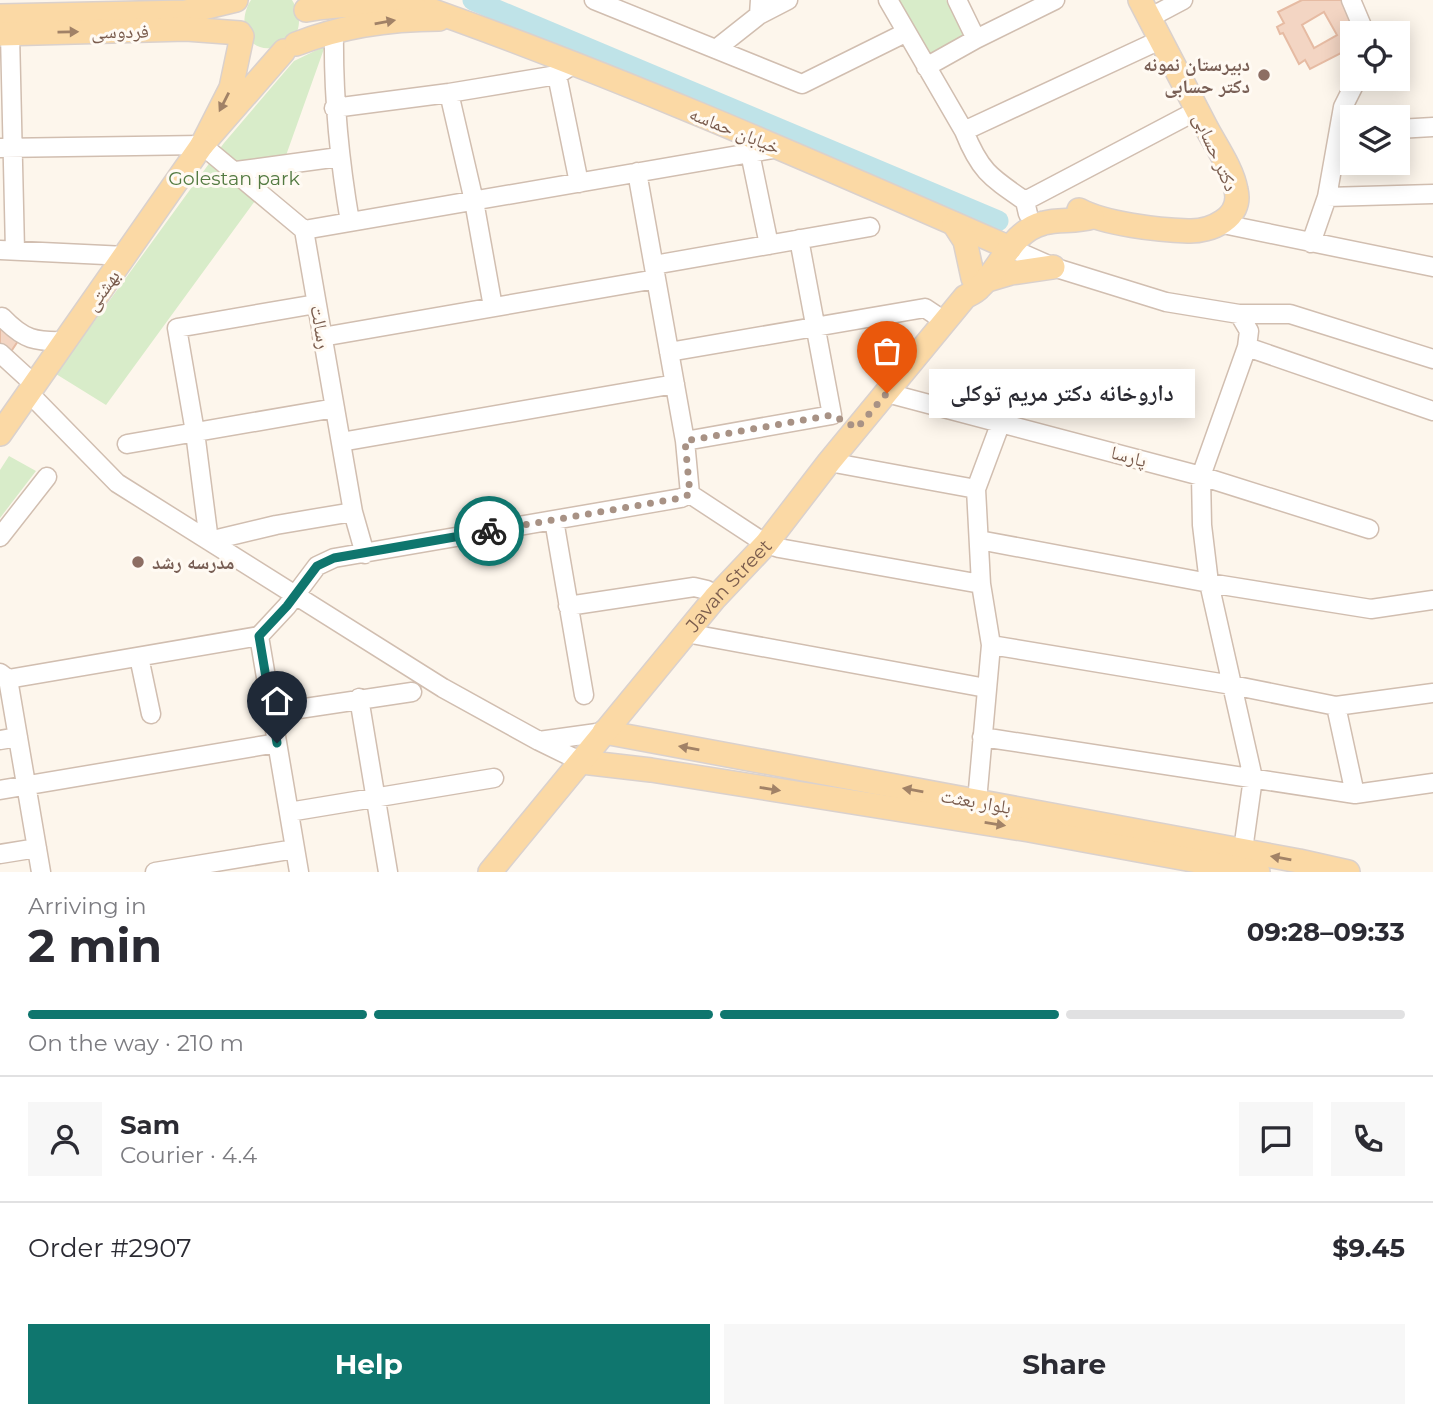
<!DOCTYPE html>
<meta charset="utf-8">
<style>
:root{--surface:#fff;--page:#f7f7f7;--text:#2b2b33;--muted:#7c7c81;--line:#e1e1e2;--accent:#0f766e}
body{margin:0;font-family:Montserrat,"Noto Naskh Arabic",sans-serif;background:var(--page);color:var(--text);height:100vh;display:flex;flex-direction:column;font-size:26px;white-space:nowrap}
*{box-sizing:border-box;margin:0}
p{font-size:23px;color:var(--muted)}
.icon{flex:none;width:38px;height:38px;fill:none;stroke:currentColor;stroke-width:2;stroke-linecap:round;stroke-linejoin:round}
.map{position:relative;height:872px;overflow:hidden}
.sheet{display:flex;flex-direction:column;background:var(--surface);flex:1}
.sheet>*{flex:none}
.buttons{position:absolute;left:1340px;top:21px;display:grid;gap:14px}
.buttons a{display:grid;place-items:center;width:70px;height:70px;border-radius:0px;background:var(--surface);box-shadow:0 4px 18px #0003;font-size:35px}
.pin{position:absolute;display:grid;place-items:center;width:60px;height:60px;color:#fff;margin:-72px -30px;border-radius:50% 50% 50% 0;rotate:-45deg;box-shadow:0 0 7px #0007}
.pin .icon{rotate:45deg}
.courier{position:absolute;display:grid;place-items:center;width:70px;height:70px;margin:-35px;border:5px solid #0f766e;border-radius:50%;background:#fff;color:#222;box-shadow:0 2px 9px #0007}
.bubble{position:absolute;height:49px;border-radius:0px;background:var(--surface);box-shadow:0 4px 18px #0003;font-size:23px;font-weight:700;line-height:49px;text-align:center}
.summary em{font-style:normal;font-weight:700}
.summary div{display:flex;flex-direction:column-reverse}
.summary{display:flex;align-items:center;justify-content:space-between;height:119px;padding:0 28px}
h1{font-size:46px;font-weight:700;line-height:52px}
.bar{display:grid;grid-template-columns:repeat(4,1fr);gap:10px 7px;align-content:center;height:84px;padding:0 28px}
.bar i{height:9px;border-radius:5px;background:var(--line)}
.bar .selected{background:var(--accent)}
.bar p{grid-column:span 4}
.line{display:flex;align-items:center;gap:18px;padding:0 28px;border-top:2px solid var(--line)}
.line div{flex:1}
.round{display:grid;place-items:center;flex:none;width:74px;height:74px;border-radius:0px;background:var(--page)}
.action{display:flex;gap:14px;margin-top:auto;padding:14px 28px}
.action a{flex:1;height:80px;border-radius:0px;background:var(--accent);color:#fff;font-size:28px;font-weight:700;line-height:80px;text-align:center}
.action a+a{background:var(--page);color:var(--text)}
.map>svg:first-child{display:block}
</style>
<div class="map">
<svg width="1433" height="872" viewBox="0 0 1433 872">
<rect width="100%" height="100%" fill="#fdf6ec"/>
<!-- green -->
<path fill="#d8ecc9" d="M251 0H292C306 21 299 46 271 48 244 51 238 19 251 0Z
M896 0H946L967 41 927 61Z
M325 46 284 161 106 405 56 374 224 143 294 61Z
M9 456 36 471 0 518V470Z"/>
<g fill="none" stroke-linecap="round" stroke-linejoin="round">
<!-- river -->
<path stroke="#bfe3e8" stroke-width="21" d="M473 0 998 221"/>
</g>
<!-- building -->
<path fill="#f3d5c3" stroke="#e6bba3" stroke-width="2" fill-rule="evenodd" d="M1302 0H1342L1360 33H1353V47L1310 69 1305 60 1299 64 1283 33 1280 34 1277 27 1284 23 1278 12ZM1324 12 1337 35 1314 48 1302 25Z
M0 328 18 341 10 353 0 346Z"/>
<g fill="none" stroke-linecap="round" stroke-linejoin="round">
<defs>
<path id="minor" d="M594 0 802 84 905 33
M888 0 964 131C980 171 990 177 1025 201
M957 0 976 39
M1351 0 1365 33
M759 15 788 0
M1149 18 1183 0
M334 31C333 96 339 158 350 222
M10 34 15 251
M716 49 759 15 760 0
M926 67 976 39 1055 0
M557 75 579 183
M449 93 474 201 493 307
M334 108 449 93 557 75 574 64
M1398 129 1433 127
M964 131 1160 40
M0 148 202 145 304 230 353 512 365 554
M750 153 769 245
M236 171 339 157
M637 172 685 441 690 494
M1327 197 1433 194
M1028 214 1025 201 1198 110
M1223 224 1433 267
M304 230 779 148
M799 239 832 415
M1311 243 1327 197 1343 107 1357 79
M1010 248 1053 267 1166 302 1239 314H1290L1433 359
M0 250 126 256
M654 265 870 227
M316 304 177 328 195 432 209 541 276 525 353 512
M1239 314 1249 331 1247 347 1201 476 1202 525 1209 583 1253 778 1243 850
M0 319 2 317C24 340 35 342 66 341
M322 337 656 279
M1247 347 1433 411
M669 352 925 308 946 322
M0 353 35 385
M29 393 117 483 443 688 539 741 582 762
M887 393 1201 476 1369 529
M685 441 832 415
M341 442 675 384
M127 444 335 408
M829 462 976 489
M554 520 584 695
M0 537 47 477
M979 540 1209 583 1371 609 1433 600
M568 606 694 587 707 590 715 598
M686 633 986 688
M259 636 299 872
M991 645 1232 685 1336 706 1355 794 1433 783
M139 657 151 714
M0 673 8 679 41 872
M8 679 259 636 287 606 317 566 334 558 681 498 690 494 766 544 779 548 981 584
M359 698 388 872
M1336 706 1433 693
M272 713 412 692
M982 737 1355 794
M0 740 18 737
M539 741 604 732
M0 790 277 743
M977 801 991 645 981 584 976 489 1001 422
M289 812 494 778
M0 854 37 848
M155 872 295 849"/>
<g id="major">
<path d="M402 0C609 72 809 160 1010 248"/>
<path d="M306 10C343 3 382 4 419 11"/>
<path d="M0 16 186 12 236 0"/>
<path d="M0 34 186 29 240 33"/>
<path d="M242 36 231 88 202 145 284 51"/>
<path d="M296 44C342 26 390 19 439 19"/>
<path d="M1079 210C1105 224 1158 230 1188 231 1210 232 1243 218 1236 190 1232 168 1216 146 1206 127 1184 85 1162 42 1140 0"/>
<path d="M954 224 965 241 973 278"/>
<path d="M984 281 1011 273 1053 267"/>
<path d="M0 434 202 145"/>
<path d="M604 732 1299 861 1348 872"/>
<path d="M582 762 651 770 1029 830 1258 872"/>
<path id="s1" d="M490 872 715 598 766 544 829 462 965 297C970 294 975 292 979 288 1001 268 1011 231 1044 223 1059 219 1076 222 1092 217"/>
</g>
</defs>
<!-- minor casing -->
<use href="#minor" stroke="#d1beb0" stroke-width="21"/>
<!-- major casing -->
<use href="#major" stroke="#dad1cd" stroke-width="26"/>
<!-- minor -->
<use href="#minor" stroke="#fff" stroke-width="18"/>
<!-- major -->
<use href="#major" stroke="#fbd9a5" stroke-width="23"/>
</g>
<!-- one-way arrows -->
<defs><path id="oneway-solid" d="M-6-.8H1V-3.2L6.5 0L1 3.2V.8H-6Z" transform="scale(1.75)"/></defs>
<g fill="#a18267">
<use href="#oneway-solid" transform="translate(385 22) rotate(-10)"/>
<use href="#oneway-solid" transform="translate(68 32) rotate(-1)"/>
<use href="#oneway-solid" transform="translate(224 102) rotate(117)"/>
<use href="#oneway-solid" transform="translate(689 748) rotate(-170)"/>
<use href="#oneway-solid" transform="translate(770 789) rotate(9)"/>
<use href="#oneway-solid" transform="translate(913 790) rotate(-170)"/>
<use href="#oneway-solid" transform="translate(995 824) rotate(9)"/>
<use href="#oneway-solid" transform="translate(1281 858) rotate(-170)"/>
</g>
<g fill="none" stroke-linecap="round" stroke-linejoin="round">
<!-- done -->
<path stroke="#a89285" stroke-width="7" stroke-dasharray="0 12.6" d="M489 531 681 498 690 494 685 441 832 415 857 428 887 393"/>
<!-- route -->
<path stroke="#0f766e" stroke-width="9" d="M277 743 259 636 287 606 317 566 334 558 489 531"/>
</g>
<!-- markers -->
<g fill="#8d6e63" stroke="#fffaf3" stroke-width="2.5">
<circle cx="1264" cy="75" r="7"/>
<circle cx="138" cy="562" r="7"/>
</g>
<g text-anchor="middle" stroke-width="6" stroke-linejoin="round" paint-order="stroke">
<!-- street labels -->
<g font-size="19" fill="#7a5c4d" stroke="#fffaf3">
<text transform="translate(120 31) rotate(-1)" y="7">فردوسی</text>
<text transform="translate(735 130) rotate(22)" y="7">خیابان حماسه</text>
<text transform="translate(1216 152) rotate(66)" y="7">دکتر حسابی</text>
<text transform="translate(102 290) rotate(-55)" y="7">بهشتی</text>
<text transform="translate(321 327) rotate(80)" y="7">رسالت</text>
<text transform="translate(1129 456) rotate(15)" y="7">پارسا</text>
<text dy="7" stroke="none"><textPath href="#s1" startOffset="373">Javan Street</textPath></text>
<text transform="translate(976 801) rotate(10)" y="7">بلوار بعثت</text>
</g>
<!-- education labels -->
<g font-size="19" font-weight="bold" fill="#785e54" stroke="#fffaf3" text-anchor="end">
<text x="1250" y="71">دبیرستان نمونه<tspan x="1250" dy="22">دکتر حسابی</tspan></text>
<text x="152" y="569" text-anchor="start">مدرسه رشد</text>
</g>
<!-- park labels -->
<g font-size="19" fill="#537a41" stroke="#fffaf3">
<text x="234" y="185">Golestan park</text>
</g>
</g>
</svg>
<div class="buttons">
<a><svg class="icon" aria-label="locate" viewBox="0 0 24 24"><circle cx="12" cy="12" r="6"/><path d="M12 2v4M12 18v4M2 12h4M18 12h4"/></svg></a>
<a><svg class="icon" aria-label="layers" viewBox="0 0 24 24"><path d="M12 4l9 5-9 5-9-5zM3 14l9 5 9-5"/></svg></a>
</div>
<div class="pin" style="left:887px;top:393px;background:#ea580c"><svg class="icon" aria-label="bag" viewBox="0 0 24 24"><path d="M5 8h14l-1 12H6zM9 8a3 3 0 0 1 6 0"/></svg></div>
<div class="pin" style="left:277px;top:743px;background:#1f2937"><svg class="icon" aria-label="home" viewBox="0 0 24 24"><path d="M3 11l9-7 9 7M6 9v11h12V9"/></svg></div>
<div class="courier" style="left:489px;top:531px"><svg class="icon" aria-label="bike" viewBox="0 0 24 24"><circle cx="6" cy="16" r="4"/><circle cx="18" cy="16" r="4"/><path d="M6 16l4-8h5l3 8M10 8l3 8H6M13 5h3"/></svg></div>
<div class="bubble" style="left:929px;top:369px;width:266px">داروخانه دکتر مریم توکلی</div>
</div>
<section class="sheet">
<div class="summary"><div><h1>2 min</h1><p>Arriving in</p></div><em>09:28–09:33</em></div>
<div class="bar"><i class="selected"></i><i class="selected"></i><i class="selected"></i><i></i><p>On the way · 210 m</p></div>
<div class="line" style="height:126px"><a class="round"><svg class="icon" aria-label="person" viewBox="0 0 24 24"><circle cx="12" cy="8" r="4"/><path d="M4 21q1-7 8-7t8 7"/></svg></a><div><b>Sam</b><p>Courier · 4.4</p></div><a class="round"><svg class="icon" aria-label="chat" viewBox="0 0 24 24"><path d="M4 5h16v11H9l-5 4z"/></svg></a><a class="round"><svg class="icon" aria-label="phone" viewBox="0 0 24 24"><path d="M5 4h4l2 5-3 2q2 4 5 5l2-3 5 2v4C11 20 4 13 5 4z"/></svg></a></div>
<div class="line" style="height:91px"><div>Order #2907</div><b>$9.45</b></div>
<div class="action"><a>Help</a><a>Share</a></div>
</section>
